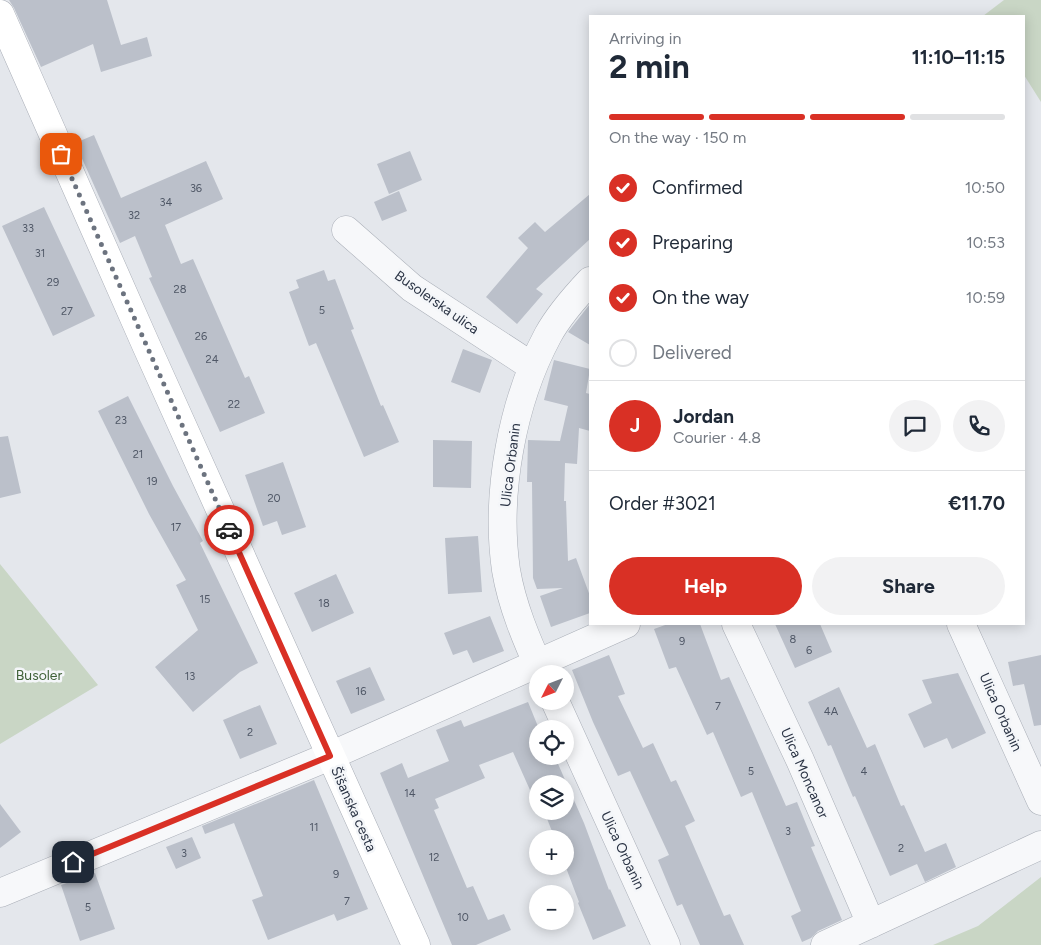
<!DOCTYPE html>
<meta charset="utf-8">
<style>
:root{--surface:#fff;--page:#f2f2f3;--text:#1f2937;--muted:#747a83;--line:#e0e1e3;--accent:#d93025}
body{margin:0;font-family:Figtree,sans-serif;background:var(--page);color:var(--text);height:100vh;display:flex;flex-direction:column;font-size:19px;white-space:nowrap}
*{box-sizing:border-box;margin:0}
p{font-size:16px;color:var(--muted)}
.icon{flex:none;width:28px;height:28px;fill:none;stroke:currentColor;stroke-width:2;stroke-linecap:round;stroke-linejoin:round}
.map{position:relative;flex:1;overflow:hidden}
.sheet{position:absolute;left:589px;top:15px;width:436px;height:610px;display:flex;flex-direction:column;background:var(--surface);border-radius:0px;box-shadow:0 2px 12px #0003}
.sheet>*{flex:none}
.needle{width:32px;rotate:228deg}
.tools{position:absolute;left:529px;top:665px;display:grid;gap:10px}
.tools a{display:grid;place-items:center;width:45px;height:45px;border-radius:50%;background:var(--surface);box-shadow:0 2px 12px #0003;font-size:25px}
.pin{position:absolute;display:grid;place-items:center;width:42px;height:42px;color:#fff;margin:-21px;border-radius:10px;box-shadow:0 2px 8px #0006}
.courier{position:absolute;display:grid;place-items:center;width:50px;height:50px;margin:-25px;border:4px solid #d93025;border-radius:50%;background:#fff;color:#222;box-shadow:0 1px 6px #0007}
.summary em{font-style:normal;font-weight:700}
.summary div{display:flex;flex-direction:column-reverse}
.summary{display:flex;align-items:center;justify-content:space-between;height:85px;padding:0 20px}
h1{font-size:32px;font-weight:700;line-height:38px}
.bar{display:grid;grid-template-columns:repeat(4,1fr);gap:8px 5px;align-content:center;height:60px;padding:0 20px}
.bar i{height:6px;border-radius:4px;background:var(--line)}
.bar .current{background:var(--accent)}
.bar p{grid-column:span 4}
.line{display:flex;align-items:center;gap:12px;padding:0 20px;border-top:1px solid var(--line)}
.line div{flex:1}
.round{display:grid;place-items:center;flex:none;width:52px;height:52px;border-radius:26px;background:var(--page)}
ol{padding:0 20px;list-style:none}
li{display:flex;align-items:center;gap:15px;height:55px}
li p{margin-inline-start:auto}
li .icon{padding:5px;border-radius:50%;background:var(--accent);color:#fff;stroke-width:4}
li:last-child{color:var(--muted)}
li i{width:28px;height:28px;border:2px solid var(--line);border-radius:50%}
.primary-button{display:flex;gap:10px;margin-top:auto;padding:10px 20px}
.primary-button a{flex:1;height:58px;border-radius:30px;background:var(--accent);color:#fff;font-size:20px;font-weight:700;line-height:58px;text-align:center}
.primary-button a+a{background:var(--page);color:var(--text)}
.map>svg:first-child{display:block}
</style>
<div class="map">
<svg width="1041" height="945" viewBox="0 0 1041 945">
<rect width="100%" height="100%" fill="#e4e7ec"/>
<!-- green -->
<path fill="#c9d6c5" d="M1004 0H1041V102L1024 75V16H983Z
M0 564 98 685 0 744Z
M1041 877V945H933L978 926Z"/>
<!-- building -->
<path fill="#bbc0ca" d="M9 0H107L121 45 147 37 152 56 101 72 93 44 41 67 14 8Z
M94 135 121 198 206 161 223 199 165 225 181 264 193 259 245 378 249 376 265 413 220 432 149 278 152 277 135 236 120 243 75 143Z
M410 151 422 180 389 194 377 164Z
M399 191 407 211 382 221 374 202Z
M590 194V239L536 289 543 294 517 324 486 297 528 248 518 238 535 222 545 232Z
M44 207 95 316 53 336 2 226Z
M324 270 328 281 335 279 354 329 351 330 381 406 383 405 399 442 364 457 316 343 309 346 289 292 299 288 296 280Z
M590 304V345L568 332Z
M463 349 492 360 480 393 451 382Z
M554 360 590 369 586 393 590 394V431L579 428 577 464 565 463 564 501H566L568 561 576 558 590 596V613L551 627 540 596 563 588 537 589 533 578 532 482H527L528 440 560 441 568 406 544 400Z
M128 396 173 486 203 541 200 543 258 663 240 672 193 712 155 667 198 630 176 585 186 580 149 514 98 411Z
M8 436 21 493 0 498V437Z
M433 440 472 441 471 488 433 487Z
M283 462 306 527 282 535 277 521 263 526 245 475Z
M478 536 482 592 448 594 445 538Z
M336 574 354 613 312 632 294 593Z
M490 616 504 651 473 663 467 650 453 655 444 633Z
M668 624H700L721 680 729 677 786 806 797 802 815 846 811 847 842 920 818 931 811 938 802 942 791 916 801 911 752 792 741 797 713 732 707 735 676 667 669 669 654 629Z
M775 624H820L832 652 795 668Z
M609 655 625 694 618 696 643 748 653 743 671 782 676 780 695 821 685 826 724 916 730 914 744 945H700L682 904 677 906 658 860 669 855 630 771 618 776 593 722 572 670Z
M1041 655V725L1034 726 1024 684 1013 686 1008 662Z
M370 667 385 700 351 714 336 681Z
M958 673 986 733 952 749 947 738 924 748 908 714 932 703 922 680Z
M839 687 867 748 875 744 901 806 904 805 925 852 946 843 956 867 925 882 917 864 890 876 855 796 853 797 831 745 828 746 808 702Z
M528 702 539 729 538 756H550L551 759 555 757 584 823 609 890 610 889 626 926 593 940 578 903 579 902 565 865V839H555L544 811H565V784H538V808L513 752 479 765 485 778 435 799 439 808 434 810 467 888 473 886 488 920 504 914 511 930 476 945H452L380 773 402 763 408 778 449 761 436 730 461 720 464 727Z
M260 705 277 744 240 759 223 720Z
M314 780 368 909 337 921 334 914 268 940 252 900 263 896 234 823 205 834 202 826Z
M0 804 21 832 0 848Z
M192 837 201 858 176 869 166 847Z
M95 873 115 929 80 941 61 885Z"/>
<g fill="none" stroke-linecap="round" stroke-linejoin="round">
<defs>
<path id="minor" d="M346 230 412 288 533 367
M736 624 800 760 871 924
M961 624 1041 801
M542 674C527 641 512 606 506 570 495 494 512 402 548 335 559 315 574 298 590 281
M555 701 666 945
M0 893 330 756 626 624
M825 945 1041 845"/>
<path id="secondary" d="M0 14 146 345 416 945"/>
</defs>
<!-- minor casing -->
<use href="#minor" stroke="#a9aeb7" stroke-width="29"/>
<!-- secondary casing -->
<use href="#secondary" stroke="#a9aeb7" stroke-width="29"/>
<!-- minor -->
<use href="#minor" stroke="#f7f8fa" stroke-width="28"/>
<!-- secondary -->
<use href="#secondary" stroke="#fff" stroke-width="28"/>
</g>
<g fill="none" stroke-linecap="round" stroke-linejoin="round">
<!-- done -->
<path stroke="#6c737f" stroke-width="5" stroke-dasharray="0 9" d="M61 154 229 530"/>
<!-- route -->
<path stroke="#d93025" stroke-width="6" d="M73 862 330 756 229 530"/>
</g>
<g text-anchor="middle" stroke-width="5" stroke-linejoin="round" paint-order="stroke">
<!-- number labels -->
<g font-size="11" fill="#4f5766">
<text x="196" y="192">36</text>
<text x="166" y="206">34</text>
<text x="134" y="219">32</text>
<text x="28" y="232">33</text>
<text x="40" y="257">31</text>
<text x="53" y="286">29</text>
<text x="180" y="293">28</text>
<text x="322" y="314">5</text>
<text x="67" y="315">27</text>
<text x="201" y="340">26</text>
<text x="212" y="363">24</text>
<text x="234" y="408">22</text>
<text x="121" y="424">23</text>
<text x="138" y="458">21</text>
<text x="152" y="485">19</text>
<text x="274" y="502">20</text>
<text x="176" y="531">17</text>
<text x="205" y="603">15</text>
<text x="324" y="607">18</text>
<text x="793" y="643">8</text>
<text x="682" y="645">9</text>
<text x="809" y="654">6</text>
<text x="190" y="680">13</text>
<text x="361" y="695">16</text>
<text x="718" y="710">7</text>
<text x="831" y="715">4A</text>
<text x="250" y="736">2</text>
<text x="751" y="775">5</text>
<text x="864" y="775">4</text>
<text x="410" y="797">14</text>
<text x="314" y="831">11</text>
<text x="788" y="835">3</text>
<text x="901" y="852">2</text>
<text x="184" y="857">3</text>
<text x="434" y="861">12</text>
<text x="336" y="878">9</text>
<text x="347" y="905">7</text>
<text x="88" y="911">5</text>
<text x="463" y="921">10</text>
</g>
<!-- street labels -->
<g font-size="14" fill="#2b3445" stroke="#f4f6f9">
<text transform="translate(437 302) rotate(35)" y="5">Busolerska ulica</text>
<text transform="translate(510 465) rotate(-83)" y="5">Ulica Orbanin</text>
<text transform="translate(1001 712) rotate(66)" y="5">Ulica Orbanin</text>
<text transform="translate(805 773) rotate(66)" y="5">Ulica Moncanor</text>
<text transform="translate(354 809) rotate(66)" y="5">Šišanska cesta</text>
<text transform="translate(623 850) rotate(65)" y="5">Ulica Orbanin</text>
</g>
<!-- park labels -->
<g font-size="14" fill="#3f6138" stroke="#f4f6f9">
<text x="39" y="680">Busoler</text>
</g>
</g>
</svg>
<div class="tools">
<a><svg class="needle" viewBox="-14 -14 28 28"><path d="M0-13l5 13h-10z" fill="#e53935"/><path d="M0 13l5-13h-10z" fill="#747a83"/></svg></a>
<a><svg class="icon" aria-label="locate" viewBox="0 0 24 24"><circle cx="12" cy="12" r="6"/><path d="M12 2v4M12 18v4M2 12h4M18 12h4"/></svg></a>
<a><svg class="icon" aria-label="layers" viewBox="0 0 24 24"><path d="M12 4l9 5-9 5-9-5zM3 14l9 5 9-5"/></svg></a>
<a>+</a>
<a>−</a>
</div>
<div class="pin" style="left:61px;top:154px;background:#ea580c"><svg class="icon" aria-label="bag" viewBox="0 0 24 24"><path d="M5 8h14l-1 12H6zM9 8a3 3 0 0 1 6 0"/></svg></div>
<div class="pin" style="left:73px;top:862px;background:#1f2937"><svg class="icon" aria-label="home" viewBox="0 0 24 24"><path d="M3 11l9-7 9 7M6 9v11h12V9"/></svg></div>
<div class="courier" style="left:229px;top:530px"><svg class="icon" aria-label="car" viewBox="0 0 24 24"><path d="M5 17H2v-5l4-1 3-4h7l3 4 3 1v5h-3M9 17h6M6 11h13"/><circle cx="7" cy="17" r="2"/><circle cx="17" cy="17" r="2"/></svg></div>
<section class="sheet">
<div class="summary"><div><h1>2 min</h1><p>Arriving in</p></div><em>11:10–11:15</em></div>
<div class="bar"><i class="current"></i><i class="current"></i><i class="current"></i><i></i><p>On the way · 150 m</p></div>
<ol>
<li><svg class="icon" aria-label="check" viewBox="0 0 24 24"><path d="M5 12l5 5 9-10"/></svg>Confirmed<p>10:50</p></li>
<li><svg class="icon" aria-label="check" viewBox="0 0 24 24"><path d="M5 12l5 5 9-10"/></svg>Preparing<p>10:53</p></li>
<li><svg class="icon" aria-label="check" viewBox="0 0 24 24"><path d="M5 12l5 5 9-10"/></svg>On the way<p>10:59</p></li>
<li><i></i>Delivered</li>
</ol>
<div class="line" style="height:90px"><b class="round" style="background:var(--accent);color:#fff">J</b><div><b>Jordan</b><p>Courier · 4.8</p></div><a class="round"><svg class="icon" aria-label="chat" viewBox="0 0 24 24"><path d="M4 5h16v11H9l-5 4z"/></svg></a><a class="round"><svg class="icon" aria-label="phone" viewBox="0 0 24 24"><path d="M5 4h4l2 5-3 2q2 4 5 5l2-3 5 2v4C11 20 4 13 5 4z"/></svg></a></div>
<div class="line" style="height:65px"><div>Order #3021</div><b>€11.70</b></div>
<div class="primary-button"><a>Help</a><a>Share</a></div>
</section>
</div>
